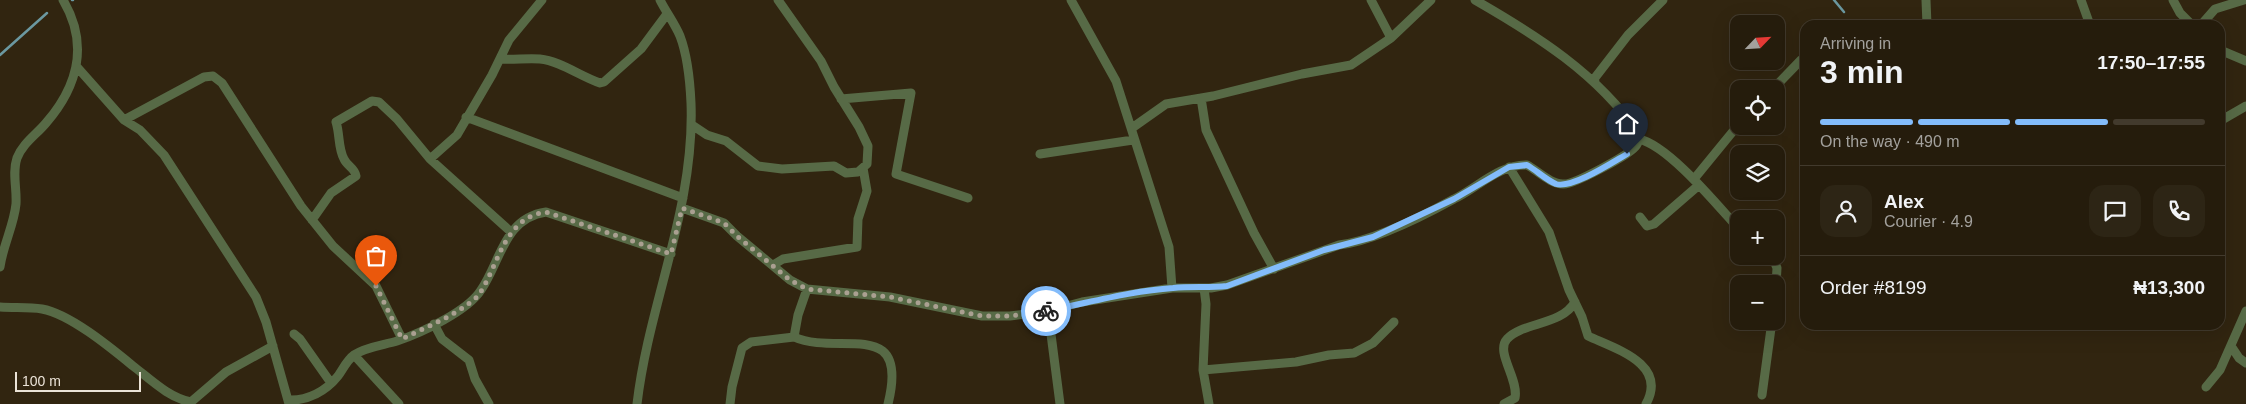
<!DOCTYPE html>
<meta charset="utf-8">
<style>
:root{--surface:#251c0c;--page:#2d2515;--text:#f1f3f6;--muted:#a3a19d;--line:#423a2d;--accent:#83bcfb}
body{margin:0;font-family:Arial,sans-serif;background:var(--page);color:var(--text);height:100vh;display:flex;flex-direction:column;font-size:19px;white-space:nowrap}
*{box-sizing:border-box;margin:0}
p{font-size:16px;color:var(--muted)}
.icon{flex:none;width:28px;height:28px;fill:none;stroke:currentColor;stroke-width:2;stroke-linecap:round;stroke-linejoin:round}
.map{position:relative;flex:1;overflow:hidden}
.sheet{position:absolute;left:1800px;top:20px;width:425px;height:310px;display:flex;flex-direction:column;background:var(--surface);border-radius:15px;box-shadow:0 5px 20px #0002,0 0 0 1px var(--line)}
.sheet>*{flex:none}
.needle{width:32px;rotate:65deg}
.controls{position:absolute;left:1730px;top:15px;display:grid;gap:10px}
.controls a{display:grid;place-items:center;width:55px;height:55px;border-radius:10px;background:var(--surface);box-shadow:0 5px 20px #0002,0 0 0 1px var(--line);font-size:25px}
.scale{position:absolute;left:15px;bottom:12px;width:126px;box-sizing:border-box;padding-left:5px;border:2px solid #ebe3d7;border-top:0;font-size:14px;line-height:18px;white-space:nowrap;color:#ebe3d7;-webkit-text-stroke:4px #312510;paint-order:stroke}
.pin{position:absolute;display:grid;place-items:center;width:42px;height:42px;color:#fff;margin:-51px -21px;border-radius:50% 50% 50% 0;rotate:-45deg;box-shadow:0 0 5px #0007}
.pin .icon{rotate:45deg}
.courier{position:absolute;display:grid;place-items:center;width:50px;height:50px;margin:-25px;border:4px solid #83bcfb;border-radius:50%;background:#fff;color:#222;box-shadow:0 1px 6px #0007}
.headline em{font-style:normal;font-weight:700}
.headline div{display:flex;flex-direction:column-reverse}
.headline{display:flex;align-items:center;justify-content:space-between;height:85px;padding:0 20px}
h1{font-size:32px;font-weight:700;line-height:38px}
.bar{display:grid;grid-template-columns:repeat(4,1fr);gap:8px 5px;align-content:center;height:60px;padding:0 20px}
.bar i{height:6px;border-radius:4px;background:var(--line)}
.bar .selected{background:var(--accent)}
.bar p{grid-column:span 4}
.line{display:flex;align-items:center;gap:12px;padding:0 20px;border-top:1px solid var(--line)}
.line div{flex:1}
.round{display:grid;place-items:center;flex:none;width:52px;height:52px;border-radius:15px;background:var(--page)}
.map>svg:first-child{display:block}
</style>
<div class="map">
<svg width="2246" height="404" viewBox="0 0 2246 404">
<rect width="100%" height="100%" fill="#312510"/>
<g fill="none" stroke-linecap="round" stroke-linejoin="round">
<!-- stream -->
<path stroke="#6b98a0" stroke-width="2.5" d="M72 0H73
M1834 0 1844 12
M0 55 47 13"/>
<!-- minor -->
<path stroke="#576a46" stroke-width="9" d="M1071 0 1116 81 1169 247 1172 288
M1371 0 1391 38
M1926 0 1927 25
M2081 0 2090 25
M2173 0 2180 13 2192 25
M2201 25 2215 9 2244 0
M2220 50 2246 61
M500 59C513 60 527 58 540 59 560 61 580 76 600 83L604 82 641 49 667 14
M77 67 124 120 140 130 164 155 256 297 266 322 289 404
M1595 82 1594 79 1628 35 1663 0
M1773 89 1801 60
M1201 98 1206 130 1254 233 1274 269
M841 99 911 93 896 174 968 198
M466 117 683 198
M124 120 204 77 213 76 222 83 301 206 333 246 376 286 402 339
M2220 121 2246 106
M692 125 707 135 726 141 758 166 782 169 834 166 846 173 858 172 867 164 868 146 859 127 834 87 821 61 778 0
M1132 128 1166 104 1213 96 1302 74 1351 65 1391 38 1431 0
M1639 139C1669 146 1717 205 1739 229
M1040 154 1133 140
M430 159 457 135 492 75 509 40 542 0
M1509 167 1549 232 1569 290 1582 317 1588 336C1616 349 1668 364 1646 404
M1694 179 1739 124
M682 208 724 223 737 236 790 280 807 289 890 297 982 316H1010L1048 311 1082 302 1172 288H1211L1227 285 1339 245C1373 241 1423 216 1454 199 1477 188 1500 164 1527 165 1537 170 1551 185 1564 184 1575 184 1627 156 1635 147 1639 143 1639 138 1638 133 1598 74 1536 35 1475 0
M1640 217 1647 226 1654 224 1699 185
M312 220 331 193 356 176C355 168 347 166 344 159 338 149 340 134 336 122L372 101 379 102 397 119 430 159 511 232
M1772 256 1777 268 1776 284
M773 265 783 259 857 247 858 219 867 191 863 168
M0 267C3 245 14 225 16 204 17 188 12 173 17 158 23 143 36 135 46 123 78 86 89 44 63 0
M1204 288 1206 304 1203 370 1209 404
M807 289 798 315 794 337C838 357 910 315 888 404
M0 307C14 308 29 307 42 309 70 314 111 348 133 366 150 379 169 398 191 402L226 372 273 346
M1048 311 1060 404
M434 324 442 339 469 360 475 379 489 404
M294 334 300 339 331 383
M2231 346 2239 358 2246 363
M354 355 399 404
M1203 370 1296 362 1329 355 1354 353 1373 343 1394 322
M2206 387 2220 370 2246 311
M1762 395 1772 321
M288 400C308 401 326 391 338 376 343 369 347 360 354 355 365 347 384 345 397 341 421 333 468 311 481 290 501 261 504 218 546 212L671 254
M637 404C649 302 695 208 691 103 690 81 688 57 680 36 675 24 666 12 660 0
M730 404 732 387 742 348 751 342 794 337
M1504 404 1515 398C1519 379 1495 352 1507 339 1522 322 1561 326 1575 302"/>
</g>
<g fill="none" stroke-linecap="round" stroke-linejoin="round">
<!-- done -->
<path stroke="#aaa091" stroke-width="5" stroke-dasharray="0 9" d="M376 286 402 339C428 326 456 316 478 296 499 266 503 218 546 212L671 254 682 208 724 223 737 236 790 280 807 289 890 297 982 316H1010L1046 311"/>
<!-- route -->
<path stroke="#83bcfb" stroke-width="6" d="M1046 311C1088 303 1130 291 1173 288 1191 286 1209 288 1227 286L1324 250 1373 237 1454 199 1509 167 1527 165C1536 170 1546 180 1556 184 1572 189 1613 162 1627 154"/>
</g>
</svg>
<div class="controls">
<a><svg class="needle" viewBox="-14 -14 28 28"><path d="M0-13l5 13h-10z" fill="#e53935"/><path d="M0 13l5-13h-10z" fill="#a3a19d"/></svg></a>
<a><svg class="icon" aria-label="locate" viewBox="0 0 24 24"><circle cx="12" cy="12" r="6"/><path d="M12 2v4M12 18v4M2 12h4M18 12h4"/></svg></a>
<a><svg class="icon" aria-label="layers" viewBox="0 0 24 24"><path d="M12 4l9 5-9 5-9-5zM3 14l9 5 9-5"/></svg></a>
<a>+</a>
<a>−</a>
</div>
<div class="scale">100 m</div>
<div class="pin" style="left:376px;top:286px;background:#ea580c"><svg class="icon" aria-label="bag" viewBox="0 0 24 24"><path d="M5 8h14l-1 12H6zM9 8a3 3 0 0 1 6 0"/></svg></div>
<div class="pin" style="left:1627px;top:154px;background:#1f2937"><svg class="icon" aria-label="home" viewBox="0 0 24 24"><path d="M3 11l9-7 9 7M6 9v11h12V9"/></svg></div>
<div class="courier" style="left:1046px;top:311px"><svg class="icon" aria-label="bike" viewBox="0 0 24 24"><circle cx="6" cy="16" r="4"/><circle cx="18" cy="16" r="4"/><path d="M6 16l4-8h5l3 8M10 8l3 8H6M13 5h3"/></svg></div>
<section class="sheet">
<div class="headline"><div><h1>3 min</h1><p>Arriving in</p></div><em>17:50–17:55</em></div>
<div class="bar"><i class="selected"></i><i class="selected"></i><i class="selected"></i><i></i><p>On the way · 490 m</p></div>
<div class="line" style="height:90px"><a class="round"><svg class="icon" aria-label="person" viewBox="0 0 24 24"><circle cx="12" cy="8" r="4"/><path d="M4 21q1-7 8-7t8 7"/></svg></a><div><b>Alex</b><p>Courier · 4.9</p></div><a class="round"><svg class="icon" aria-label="chat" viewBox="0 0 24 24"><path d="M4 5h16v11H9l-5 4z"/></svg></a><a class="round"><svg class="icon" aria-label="phone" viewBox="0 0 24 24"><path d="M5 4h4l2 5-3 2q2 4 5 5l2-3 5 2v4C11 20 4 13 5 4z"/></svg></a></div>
<div class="line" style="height:65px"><div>Order #8199</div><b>₦13,300</b></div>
</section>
</div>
